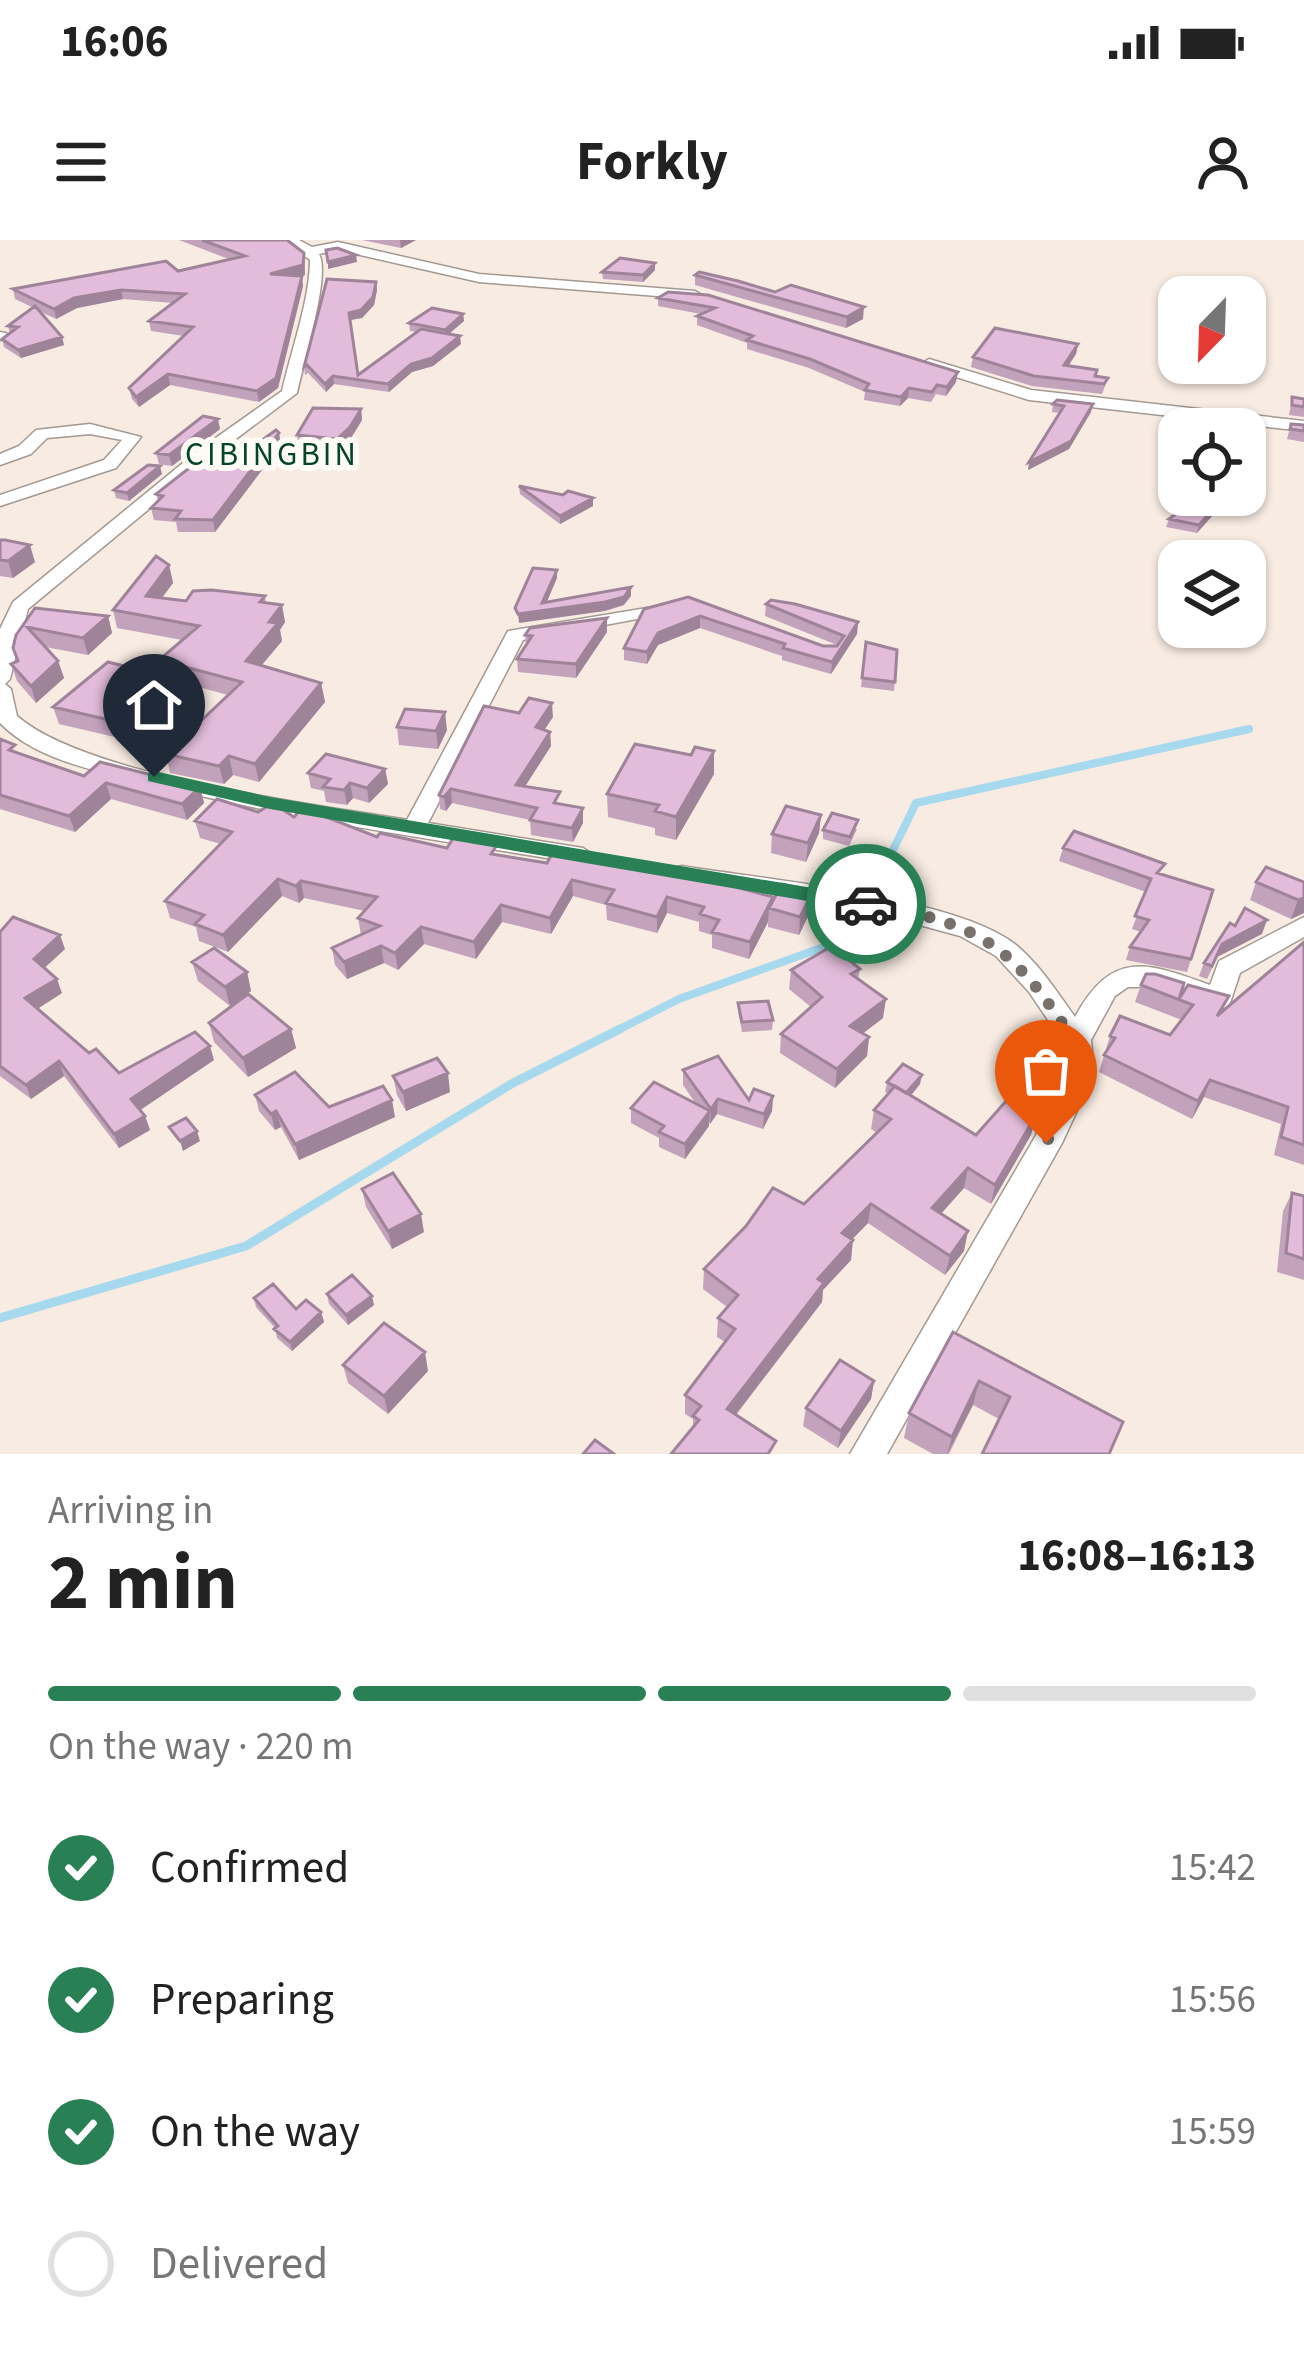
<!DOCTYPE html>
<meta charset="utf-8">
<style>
:root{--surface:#fff;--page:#f6f6f6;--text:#222;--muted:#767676;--line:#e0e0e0;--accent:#288054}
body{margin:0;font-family:"Source Sans 3",sans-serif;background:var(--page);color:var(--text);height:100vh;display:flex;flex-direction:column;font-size:45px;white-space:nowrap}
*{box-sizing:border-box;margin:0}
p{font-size:39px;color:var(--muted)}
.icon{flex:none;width:66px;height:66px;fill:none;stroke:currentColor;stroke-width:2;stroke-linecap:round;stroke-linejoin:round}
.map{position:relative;height:1214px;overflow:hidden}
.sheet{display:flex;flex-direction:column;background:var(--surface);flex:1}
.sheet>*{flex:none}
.needle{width:78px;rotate:203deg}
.buttons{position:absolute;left:1158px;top:36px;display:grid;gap:24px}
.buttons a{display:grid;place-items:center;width:108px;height:108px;border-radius:24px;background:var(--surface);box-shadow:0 3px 9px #0004;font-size:60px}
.pin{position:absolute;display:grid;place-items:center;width:102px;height:102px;color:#fff;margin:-123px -51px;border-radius:50% 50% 50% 0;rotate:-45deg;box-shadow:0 0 12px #0007}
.pin .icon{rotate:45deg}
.courier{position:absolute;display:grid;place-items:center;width:120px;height:120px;margin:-60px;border:9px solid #288054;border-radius:50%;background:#fff;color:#222;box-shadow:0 3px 15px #0007}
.overview em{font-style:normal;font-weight:700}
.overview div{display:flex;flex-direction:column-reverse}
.overview{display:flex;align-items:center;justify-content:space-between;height:204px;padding:0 48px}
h1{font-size:78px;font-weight:700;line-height:90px}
.bar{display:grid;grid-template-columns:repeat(4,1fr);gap:18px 12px;align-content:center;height:144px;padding:0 48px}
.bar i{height:15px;border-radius:9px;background:var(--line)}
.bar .current{background:var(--accent)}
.bar p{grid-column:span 4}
ol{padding:0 48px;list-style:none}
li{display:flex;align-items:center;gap:36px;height:132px}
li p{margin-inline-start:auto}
li .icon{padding:12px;border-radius:50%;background:var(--accent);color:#fff;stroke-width:4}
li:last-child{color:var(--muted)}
li i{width:66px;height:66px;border:6px solid var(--line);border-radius:50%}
.status{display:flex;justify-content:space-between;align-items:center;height:84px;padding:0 60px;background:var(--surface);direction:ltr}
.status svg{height:33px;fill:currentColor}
header{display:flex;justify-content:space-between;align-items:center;height:156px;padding:0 48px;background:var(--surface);font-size:54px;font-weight:700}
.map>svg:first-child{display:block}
</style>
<div class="status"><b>16:06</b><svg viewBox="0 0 49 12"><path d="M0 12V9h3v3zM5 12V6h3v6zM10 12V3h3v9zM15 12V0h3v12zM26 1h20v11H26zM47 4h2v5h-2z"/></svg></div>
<header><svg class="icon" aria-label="menu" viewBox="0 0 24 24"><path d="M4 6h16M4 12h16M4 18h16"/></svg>Forkly<svg class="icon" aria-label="person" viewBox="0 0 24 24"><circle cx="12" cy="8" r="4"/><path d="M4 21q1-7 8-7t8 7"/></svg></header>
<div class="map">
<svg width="1304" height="1214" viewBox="0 0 1304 1214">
<rect width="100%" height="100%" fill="#f7ebe2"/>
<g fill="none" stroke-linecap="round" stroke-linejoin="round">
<!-- stream-far1 -->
<path stroke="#a6d9ed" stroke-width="8" d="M871 655 916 563 1249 489
M614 792 679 759 849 698 862 673"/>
<!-- stream -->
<path stroke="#a6d9ed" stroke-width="9" d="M0 1078 246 1006 513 843 620 789"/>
<defs>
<path id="street" d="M283 0H299L312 7 338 2 479 34 695 51 702 55 695 59 479 42 338 10 319 14C331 34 303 124 297 153L212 217 28 369 10 439 5 444 11 449 17 476C86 536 311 564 407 580L508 391 677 363 680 367 670 373 523 400 428 583 583 608 595 616 592 622 583 624C439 600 293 580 151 544 101 532 37 521 0 483V389L13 362 200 209 282 151C291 111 310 59 310 20Z
M0 92 6 93V99L0 100Z
M929 119 1031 150 1304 181V191L1029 160 924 127 921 124Z
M90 184 141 197 116 228 0 266V255L104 220 122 200 90 194 47 198 31 214 0 225V214L19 206 36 190Z
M682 626C761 639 958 657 1016 705 1040 725 1057 752 1075 777 1112 709 1147 722 1210 745L1219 721 1304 677V697L1240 733 1229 766 1220 769 1150 747H1128L1115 756 1091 800 1094 834 1062 903 887 1214H850L1035 897 1066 834 1063 802 1029 752 996 716 960 696 894 678 673 640 670 634 673 628Z"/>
</defs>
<!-- street casing -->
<use href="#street" stroke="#a39991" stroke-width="3"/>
<!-- street -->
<use href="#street" fill="#fff" fill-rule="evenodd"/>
</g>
<!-- wall -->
<path fill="#c3a2bc" d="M179 0H287L304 13 305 35 301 36 303 46 278 148 259 162 170 145 139 167 132 159 129 148 184 96 151 91 149 81 173 63 123 59 77 68 56 79 39 71 62 97 64 105 21 118 4 107 2 99 10 93 8 86 32 67 15 59 13 49 178 31 231 20Z
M362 0H416L401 8Z
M655 30 643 42 603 39 602 32Z
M695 35 775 52 863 79 846 88 695 45Z
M377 50 374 65 362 78 350 80 358 135 417 92 410 91 409 83 463 74 464 81 449 94 461 104 433 126 412 132 389 152 334 144 326 152 308 133 305 135 304 127Z
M668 52 956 142 946 156 936 154 931 162 908 158 900 166 864 160 865 152 809 128 747 109V103L697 85V76L701 74 658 66V58Z
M1078 104 1076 114 1068 126 1096 136 1108 138 1102 154 1032 146 971 127 973 117Z
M1292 157 1304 159V177L1289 175Z
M1053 164 1091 172 1069 209 1028 230 1060 173 1052 172Z
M361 169 362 180 351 198 338 210 299 207 297 195Z
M1291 184 1304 185V202L1287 199Z
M220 189 172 226 159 224 156 213Z
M281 205 215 292H178L176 282 154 280 151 268 158 261 156 254Z
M162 234 129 261 116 258 114 250Z
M519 246 563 255 593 258V266L560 284 520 254Z
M1216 266 1213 275 1197 293 1166 287 1169 279Z
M0 300 35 322 13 338 0 336Z
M169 325 173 343 162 358 186 361 265 356 266 363 285 382 280 390 282 401 261 426 321 443 325 462 259 542 233 535 224 544 170 533 166 514 228 455 165 438 169 453 119 498 59 484 53 467 163 436 159 420 182 400 117 388 113 370Z
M688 357 823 406 837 405 765 376 766 364 858 382 857 394 831 434 782 420V416L700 388 658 405 647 424 624 420V408Z
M35 368 108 376 112 393 88 415 45 407 58 421 64 438 36 463 17 441 11 424 17 422 13 408Z
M607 392 576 438 518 432 517 419 526 405 525 395Z
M866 402 897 410 894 451 861 447Z
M519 473 553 477 544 490 550 492 551 506 525 546 560 564 583 583 573 602 531 595 530 580 452 563 446 571 440 569 439 555Z
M397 487 447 490 438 509 399 505Z
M0 499 18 513 84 536 200 547 204 563 187 580 111 559 75 592 0 569Z
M714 511V534L676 600 655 595V588L608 577 607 554 691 515Z
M385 529 388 544 369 563 353 558 347 565 326 562 324 551 311 548 308 533Z
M324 571 325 576 377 597 547 623 712 636V640L773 657 813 651 811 670 799 695 768 687V682L749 719 712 708V695L699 691V682L667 673 657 693 607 680 606 665 573 656 551 694 502 682 476 719 424 704 398 730 384 723 347 739 335 725 332 708 361 695 358 678 365 671 304 658 299 663 282 656 228 712 199 701 196 687 170 678 165 661 221 604 200 598 195 581 258 572 294 577Z
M821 575 819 593 806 622 771 613 772 594Z
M857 589 849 606 823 599V590Z
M1063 608 1213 650 1187 732 1126 720 1130 707 1141 692 1132 689 1146 652 1059 621Z
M1256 642H1304V673L1291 679 1250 660Z
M0 692 65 709 44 728 62 753 37 769 89 813 119 833 214 820 140 870 145 876 150 890 119 908 64 836 31 859 0 836Z
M1262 694 1217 717 1207 739 1199 736 1204 723Z
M1304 702V925L1274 915 1281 884 1204 857 1192 879 1099 832 1110 796 1170 795 1182 780 1135 762 1141 745 1179 759 1223 771Z
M192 722 247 732 251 751 230 766 198 741Z
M860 729 858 739 883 778 863 793 869 797 867 816 835 848 780 813 781 794 811 767 789 749 791 730Z
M738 763 773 780 772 790 742 792 738 772Z
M209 783 291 789 296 808 248 837 214 802Z
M1058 819 1035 874 1031 895 991 964 964 948 941 974 964 1011 945 1035 868 983 852 999 851 1020 823 1050 822 1062 736 1175 693 1188V1179L685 1174V1155L725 1102 717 1097 718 1078 727 1067 703 1049 704 1029 804 964 877 893 871 889 874 870 888 853 885 852 887 842 920 844 911 856 976 895 1015 851 1019 844 1008 839 1013 820Z
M683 830 749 860 773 856 772 871 763 889 717 874 710 884 709 882V886L685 919 659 907V898L631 883V868L696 864 683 845Z
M393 836 450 852 406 871 397 855Z
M255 855 329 867 395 877 299 920 281 887 275 890 259 871Z
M362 949 424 992 392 1009 366 967Z
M1292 953 1304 956V1040L1277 1032 1283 971Z
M327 1054 374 1065 348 1085 329 1064Z
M254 1058 296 1069 321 1072 324 1082 292 1111 277 1098 275 1088 256 1067Z
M953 1092 1123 1182 999 1179 973 1165 949 1214H933L904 1198 909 1173Z
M343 1125 428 1131 388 1174 348 1143Z
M874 1141 871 1159 838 1208 803 1186 806 1168Z"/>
<!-- shaded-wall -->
<path fill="#9f8499" d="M400 0H416L401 8Z
M304 13 305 35 272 44 270 34Z
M356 15 357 22 328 29V22Z
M655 23V30L643 42V35Z
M302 36 303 46 278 148 259 162 257 151Z
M376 42 377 50 374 65 362 78 350 80 349 73Z
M121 50 123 59 77 68 56 79 54 69 74 58Z
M864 67 863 79 846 88 847 77Z
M463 74 464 81 445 97V90Z
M460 96 461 104 433 126 412 132 389 152 388 144 411 124Z
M62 97 64 105 21 118 18 110Z
M1078 104 1076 114 1063 134 1064 125Z
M958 132 956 142 946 156 947 147Z
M168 134 170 145 139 167 136 157Z
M333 136 334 144 326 152 325 144Z
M909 148 908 158 900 166 901 157Z
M1093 164 1091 172 1069 209 1028 230 1029 222Z
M361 169 362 180 351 198 338 210 337 199Z
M218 179 220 189 172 226 169 215Z
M279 193 281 205 215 292 213 280Z
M160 226 162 234 129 261 127 253Z
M593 258V266L560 284V276Z
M1216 266 1213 275 1197 293 1199 285Z
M30 305 35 322 13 338 8 321Z
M169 325 173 343 150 373 146 356Z
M557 330V338L543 371 631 347V356L624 365 605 371 519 383 518 374 542 363Z
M282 365 285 382 280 390 282 401 250 439 246 421Z
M108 376 112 393 88 415 83 398Z
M700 376V388L658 405 647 424V412L658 393Z
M607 378V392L576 438V424Z
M858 382 857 394 831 434 832 422Z
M58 421 64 438 36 463 31 446Z
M164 436 169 453 119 498 114 481Z
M321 443 325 462 259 542 255 524Z
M552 463 553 477 537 501 536 487Z
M445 472 447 490 438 509 436 491Z
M550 492 551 506 517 559 516 545Z
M714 511V534L676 600V577Z
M229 516 233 535 224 544 219 526Z
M385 529 388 544 369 563 367 548Z
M106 543 111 559 75 592 69 576Z
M350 543 353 558 347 565 344 550Z
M200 547 204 563 187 580 182 564Z
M451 549 452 563 446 571 444 557Z
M583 568V583L573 602 572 588Z
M821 575 819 593 806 622 808 603Z
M278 639 282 656 228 712 223 695Z
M572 640 573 656 551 694 550 678Z
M301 641 304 658 299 663 296 646Z
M813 651 811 670 799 695 800 677Z
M667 657V673L657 693V677Z
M773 657 769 668 768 682 749 719 750 702Z
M1304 658V673L1291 679 1298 660Z
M501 665 502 682 476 719 474 702Z
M1267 680 1262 694 1217 717 1207 739 1222 704Z
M421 687 424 704 398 730 395 713Z
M60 695 65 709 39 733 34 719Z
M381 706 384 723 347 739 344 722Z
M247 732 251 751 230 766 225 747Z
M57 739 62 753 31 773 25 758Z
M886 759 883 778 848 805 850 786Z
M291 789 296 808 248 837 243 818Z
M869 797 867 816 835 848 837 829Z
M1063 799 1058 819 1028 889 1036 875 1031 895 991 964 995 945 1032 872Z
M210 806 214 820 136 873 131 859Z
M59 821 64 836 31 859 26 845Z
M448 833 450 852 406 871 403 852Z
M922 835 920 844 905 862 906 853Z
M1210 840 1204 857 1192 879 1198 861Z
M773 856 772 871 763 889 764 874Z
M718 859 717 874 710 884 711 869Z
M392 860 395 877 299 920 295 904Z
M276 871 281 887 275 890 271 874Z
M710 871 709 886 685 919V904Z
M145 876 150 890 119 908 114 894Z
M197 891 200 901 183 911 180 901Z
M968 928 964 948 928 988 932 968Z
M871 964 868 983 840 1012 842 993Z
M421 974 424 992 392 1009 388 991Z
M968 991 964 1011 945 1035 950 1016Z
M853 1000 851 1020 823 1050 822 1062 726 1187 727 1169 818 1039Z
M372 1056 374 1065 348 1085 346 1075Z
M321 1072 324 1082 292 1111 290 1102Z
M425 1112 428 1131 388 1174 384 1156Z
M874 1141 871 1159 838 1208 841 1191Z
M979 1141 973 1165 947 1214 952 1197Z"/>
<!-- building -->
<path fill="#e3bcdb" stroke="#9f8499" stroke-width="3" d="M202 0H287L304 13 303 25 270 34 302 36 276 138 257 151 168 134 136 157 129 148 193 87 149 81 185 54 121 50 74 58 54 69 13 49 166 21 178 31 245 16Z
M337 8 356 15 328 22 326 10Z
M620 18 655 23 643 35 602 32Z
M699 32 738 41 775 52 791 45 864 67 847 77 695 35Z
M327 39 376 42 373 57 361 70 349 73 358 135 421 89 460 96 432 118 411 124 388 144 333 136 325 144 307 125 304 127Z
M668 52 708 55 958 132 947 147 937 145 932 152 909 148 901 157 865 150 869 144 810 119 747 100 753 96 697 76 715 68 658 58Z
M35 66 62 97 18 110 2 99 18 87 8 86Z
M432 68 463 74 445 90 409 83Z
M995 88 1078 104 1064 125 1097 130 1095 136 1108 138 1104 144 1034 136 973 117Z
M1292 157 1304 159V167L1292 165Z
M1057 160 1093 164 1071 201 1029 222 1064 166 1053 164Z
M313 168 361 169 350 187 337 199 297 195Z
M203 176 218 179 169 215 156 213Z
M1291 184 1304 185V191L1290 189Z
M276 190 279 193 213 280 175 279 181 271 151 268 163 256 156 254 193 225 225 227Z
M148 225 160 226 127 253 114 250Z
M519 246 563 255 568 251 593 258 560 276Z
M1196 259 1216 266 1199 285 1169 279Z
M0 300H5L30 305 8 321 0 320Z
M156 316 169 325 146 356 186 361 193 351 212 350 265 356 260 362 282 365 269 382 278 383 246 421 321 443 255 524 229 516 219 526 166 514 242 442 159 420 199 386 113 370Z
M533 328 557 330 542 363 631 347 624 357 605 362 518 374 515 368Z
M688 357 823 406H837L844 396 766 364 771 360 795 364 858 382 832 422 783 408 785 404 700 376 658 393 647 412 624 408 644 369Z
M35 368 108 376 83 398 27 387 58 421 31 446 11 424 18 421 13 408 16 395Z
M607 378 576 424 517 419 532 396 525 395 530 388Z
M866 402 897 410 895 442 862 438Z
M108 422 164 436 114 481 53 467Z
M529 458 552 463 536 487 550 492 516 545 560 552 554 563 583 568 572 588 530 580 537 568 451 549 444 557 439 555 484 466 519 473Z
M405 469 445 472 436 491 397 487Z
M0 499 15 505 9 510 84 536 100 522 200 547 182 564 106 543 69 576 0 555Z
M635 504 691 515 695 507 714 511 676 577 655 571 659 565 607 554Z
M326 514 385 529 367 548 350 543 344 550 323 547 330 539 308 533Z
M217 559 258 572 273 563 294 577 303 567 324 571 321 575 377 597 380 593 447 608 457 592 499 602 491 614 547 623 555 608 702 633 712 636 710 640 773 657 750 702 712 692 719 680 700 674 704 667 667 657 657 677 606 663 614 650 572 640 550 678 501 665 474 702 421 687 395 713 381 706 344 722 332 708 380 686 358 678 377 657 301 641 296 646 278 639 223 695 195 684 204 675 165 661 232 592 195 581Z
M786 566 821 575 808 603 772 594Z
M832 573 858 580 850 597 823 590Z
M1074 591 1165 624 1157 633 1213 650 1191 719 1130 707 1149 680 1135 676 1151 639 1063 608Z
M1266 627 1304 642V658L1298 660 1256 642Z
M782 644 813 651 800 677 769 668Z
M1245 668 1267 680 1222 704 1212 726 1204 723 1230 683 1235 686Z
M13 677 60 695 34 719 57 739 25 758 89 813 96 809 119 833 195 792 210 806 131 859 145 876 114 894 59 821 26 845 0 826V692Z
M1304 702V905L1281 897 1288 867 1210 840 1198 861 1104 815 1115 798 1110 796 1120 776 1170 795 1193 765 1141 745 1146 734H1155L1184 743 1179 759 1188 745 1229 756 1217 776Z
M832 706 860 729 851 734 886 759 850 786 869 797 837 829 781 794 822 757 791 730Z
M214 708 247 732 225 747 192 722Z
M248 754 291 789 243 818 209 783Z
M768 761 773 780 742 782 738 763Z
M1031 786 1063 799 1032 872 1036 875 995 945 968 928 932 968 968 991 950 1016 871 964 842 993 853 1000 818 1039 824 1043 727 1169 776 1201 768 1214H671L699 1180 693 1176 701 1166 685 1155 735 1089 718 1078 738 1055 704 1029 746 986 773 948 804 964 891 879 874 870 895 846 976 895 1015 851 1028 826 1013 820Z
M718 816 749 860 754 849 773 856 764 874 718 859 711 869 683 830Z
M437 818 448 833 403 852 393 836Z
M903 824 922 835 906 853 887 842Z
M295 832 329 867 383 846 392 860 295 904 276 871 271 874 255 855Z
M654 842 710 871 685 904 659 892 664 886 631 868Z
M186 878 197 891 180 901 169 887Z
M393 933 421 974 388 991 362 949Z
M1292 953 1304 956V1019L1286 1013Z
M352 1035 372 1056 346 1075 327 1054Z
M273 1044 296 1069 306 1060 321 1072 290 1102 274 1089 278 1086 254 1058Z
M384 1083 425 1112 384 1156 343 1125Z
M953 1092 1123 1182 1109 1214H982L1010 1157 979 1141 952 1197 909 1173Z
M840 1120 874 1141 841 1191 806 1168Z
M595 1200 614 1214H583Z"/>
<!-- route -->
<path fill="#288054" d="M154 531 270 557 866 657 876 664 866 671 270 569 148 541V533Z"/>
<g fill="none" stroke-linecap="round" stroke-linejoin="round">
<!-- done -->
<path stroke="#79726c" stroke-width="12" stroke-dasharray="0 21.6" d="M866 664C955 679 1000 693 1053 770 1067 791 1086 807 1079 836 1074 858 1057 882 1046 903"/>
</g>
<g text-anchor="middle" stroke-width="12" stroke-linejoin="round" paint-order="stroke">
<!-- far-quarter labels -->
<g font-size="33" letter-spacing="3" fill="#024528" stroke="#fefaf6">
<text x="272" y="225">CIBINGBIN</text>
</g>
</g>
</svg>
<div class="buttons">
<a><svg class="needle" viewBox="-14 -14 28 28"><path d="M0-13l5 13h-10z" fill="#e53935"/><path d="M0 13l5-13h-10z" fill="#767676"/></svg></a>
<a><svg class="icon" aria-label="locate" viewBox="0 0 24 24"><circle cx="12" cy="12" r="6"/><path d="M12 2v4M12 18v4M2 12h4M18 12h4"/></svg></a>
<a><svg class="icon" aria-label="layers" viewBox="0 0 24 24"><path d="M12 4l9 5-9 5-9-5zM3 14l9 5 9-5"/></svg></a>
</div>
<div class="pin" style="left:1046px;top:903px;background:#ea580c"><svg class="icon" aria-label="bag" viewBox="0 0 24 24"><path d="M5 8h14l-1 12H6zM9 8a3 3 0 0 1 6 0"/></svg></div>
<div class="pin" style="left:154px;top:537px;background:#1f2937"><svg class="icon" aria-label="home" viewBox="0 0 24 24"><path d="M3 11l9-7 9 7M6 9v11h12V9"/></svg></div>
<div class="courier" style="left:866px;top:664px"><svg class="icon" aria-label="car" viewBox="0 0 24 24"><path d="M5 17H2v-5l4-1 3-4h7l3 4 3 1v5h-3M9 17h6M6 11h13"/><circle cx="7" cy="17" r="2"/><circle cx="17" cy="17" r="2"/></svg></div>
</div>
<section class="sheet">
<div class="overview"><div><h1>2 min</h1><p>Arriving in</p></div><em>16:08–16:13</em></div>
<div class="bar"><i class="current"></i><i class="current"></i><i class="current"></i><i></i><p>On the way · 220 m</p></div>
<ol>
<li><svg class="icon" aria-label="check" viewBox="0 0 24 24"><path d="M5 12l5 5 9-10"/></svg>Confirmed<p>15:42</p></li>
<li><svg class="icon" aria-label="check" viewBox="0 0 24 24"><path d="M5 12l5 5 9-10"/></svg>Preparing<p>15:56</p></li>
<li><svg class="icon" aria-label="check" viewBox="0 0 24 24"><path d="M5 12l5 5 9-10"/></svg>On the way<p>15:59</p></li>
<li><i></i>Delivered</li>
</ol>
</section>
